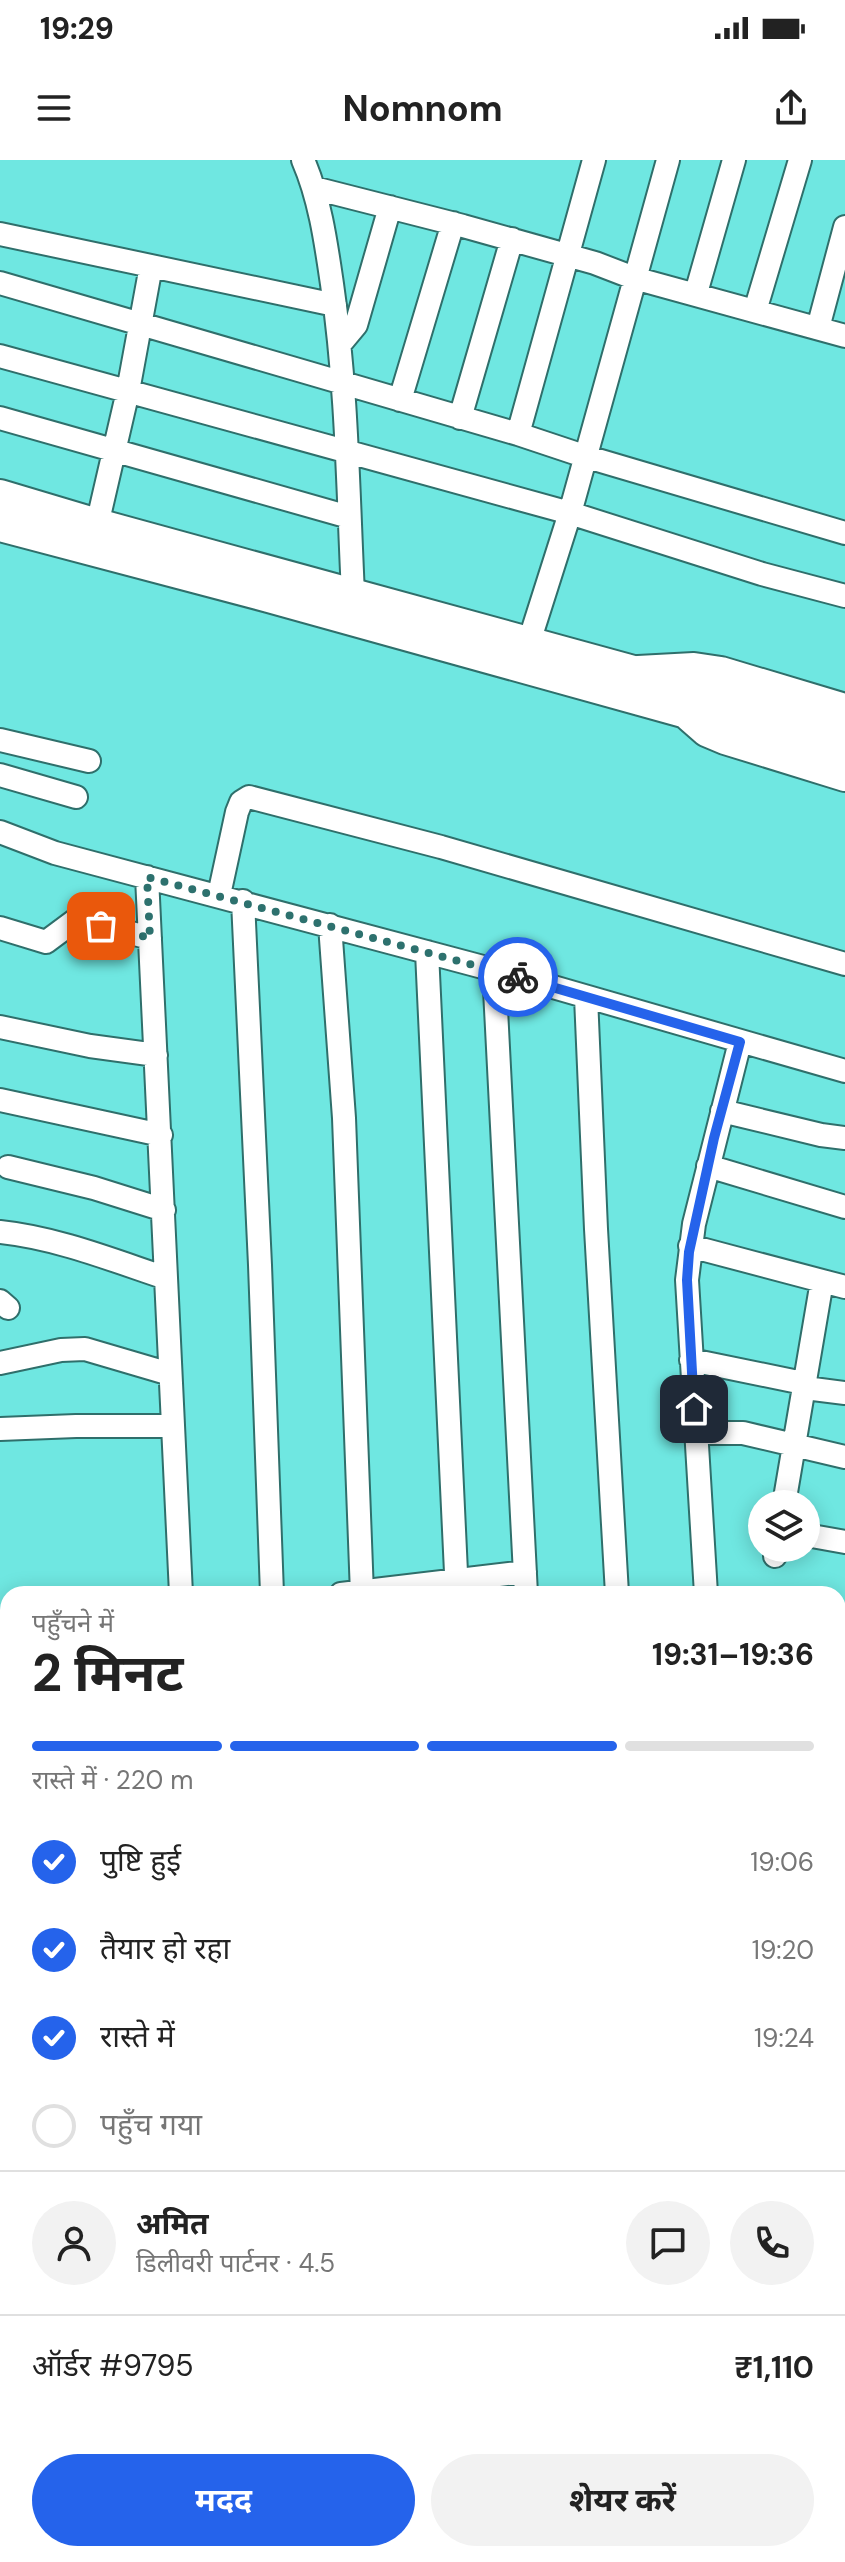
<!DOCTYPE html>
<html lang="hi">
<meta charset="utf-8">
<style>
:root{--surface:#fff;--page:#f2f2f2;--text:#222;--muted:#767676;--line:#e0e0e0;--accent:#2563eb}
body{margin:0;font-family:"DM Sans","Noto Sans Devanagari",sans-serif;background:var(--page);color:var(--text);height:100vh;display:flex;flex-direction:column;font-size:30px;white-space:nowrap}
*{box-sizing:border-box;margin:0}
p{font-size:26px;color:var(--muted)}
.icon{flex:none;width:44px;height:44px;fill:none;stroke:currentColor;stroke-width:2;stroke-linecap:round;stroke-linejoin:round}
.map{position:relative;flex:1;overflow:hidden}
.side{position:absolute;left:0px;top:1426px;width:846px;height:976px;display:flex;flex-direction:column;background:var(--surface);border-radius:24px 24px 0 0;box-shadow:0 4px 20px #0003}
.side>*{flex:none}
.controls{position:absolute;left:748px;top:1330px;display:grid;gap:16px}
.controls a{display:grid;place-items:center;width:72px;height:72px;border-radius:50%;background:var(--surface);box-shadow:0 4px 20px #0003;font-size:40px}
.pin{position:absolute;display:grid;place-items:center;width:68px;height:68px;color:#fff;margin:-34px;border-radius:16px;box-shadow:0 4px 12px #0006}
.courier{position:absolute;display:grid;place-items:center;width:80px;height:80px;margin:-40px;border:6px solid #2563eb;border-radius:50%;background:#fff;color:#222;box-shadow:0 2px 10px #0007}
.headline em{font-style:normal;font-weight:700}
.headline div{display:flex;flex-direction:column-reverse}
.headline{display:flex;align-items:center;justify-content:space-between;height:136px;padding:0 32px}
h1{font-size:52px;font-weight:700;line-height:60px}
.bar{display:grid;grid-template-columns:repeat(4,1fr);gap:12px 8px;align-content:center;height:96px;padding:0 32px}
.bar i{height:10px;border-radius:6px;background:var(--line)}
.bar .current{background:var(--accent)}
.bar p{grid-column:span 4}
.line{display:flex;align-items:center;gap:20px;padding:0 32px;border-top:2px solid var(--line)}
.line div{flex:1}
.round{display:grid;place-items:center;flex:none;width:84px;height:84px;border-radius:42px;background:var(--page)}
ol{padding:0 32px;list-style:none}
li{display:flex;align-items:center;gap:24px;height:88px}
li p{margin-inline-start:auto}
li .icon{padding:8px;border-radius:50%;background:var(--accent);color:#fff;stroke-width:4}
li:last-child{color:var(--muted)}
li i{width:44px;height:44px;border:4px solid var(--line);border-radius:50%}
.cta{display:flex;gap:16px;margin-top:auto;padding:16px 32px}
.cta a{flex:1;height:92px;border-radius:48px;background:var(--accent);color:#fff;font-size:32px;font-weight:700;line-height:92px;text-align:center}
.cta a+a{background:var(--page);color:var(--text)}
.status{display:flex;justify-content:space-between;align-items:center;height:56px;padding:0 40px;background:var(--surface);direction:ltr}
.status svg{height:22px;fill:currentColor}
header{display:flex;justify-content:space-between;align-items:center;height:104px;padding:0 32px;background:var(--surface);font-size:36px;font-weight:700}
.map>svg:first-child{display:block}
</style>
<div class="status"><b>19:29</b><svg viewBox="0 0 49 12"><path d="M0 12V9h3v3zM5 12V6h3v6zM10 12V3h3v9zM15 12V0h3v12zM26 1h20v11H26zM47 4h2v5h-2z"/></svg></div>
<header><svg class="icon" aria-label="menu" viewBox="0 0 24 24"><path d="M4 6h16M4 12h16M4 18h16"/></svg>Nomnom<svg class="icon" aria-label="share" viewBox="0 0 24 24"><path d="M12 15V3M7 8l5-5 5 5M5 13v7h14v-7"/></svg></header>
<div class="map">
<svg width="845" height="2402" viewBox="0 0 845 2402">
<rect width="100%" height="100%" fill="#6fe7e1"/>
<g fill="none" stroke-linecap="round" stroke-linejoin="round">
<defs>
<path id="minor" d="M303 0C320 39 326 83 332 124 347 227 348 331 353 434L351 446
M314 28 463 66 595 103 634 118 845 176
M0 74 335 145
M0 123 518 274 584 296 845 373
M696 133 734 0
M755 151 800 0
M818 168 845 67
M341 183 356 165 390 47
M0 196 570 353 762 414 845 436
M400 240 453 63
M0 258 349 357
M460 258 512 79
M518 274 594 0
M97 365 128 231 151 106
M529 482 570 353 668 0
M0 580 89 601
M0 615 76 637
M0 672 55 693 494 810 845 911
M147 717 181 1434
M219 735 237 652 241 642 249 637 441 687 845 804
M243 741 260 1105 272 1434
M330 765 344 958 362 1434
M0 768 46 782 77 759 150 778
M427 792 457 1434
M494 810 526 1434
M586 837 596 1069 617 1434
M0 867 90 886 156 895
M0 940 161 975
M722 951 821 975 845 978
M708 1006 845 1047
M8 1007 94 1028 164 1050
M0 1072C57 1078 112 1100 166 1118
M690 1086 845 1127
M0 1141 8 1148
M691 1200 803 1223 813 1229 845 1233
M0 1203 61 1190 85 1189 170 1214
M0 1269 76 1266H173
M695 1273H743L845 1297
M784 1344 822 1121
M806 1375 845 1382
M775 1396 776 1388
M341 1434 525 1412
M706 1434 687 1120 694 1064 740 882
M838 1521H845
M0 1580 8 1579
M0 1669H8
M838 1744H845
M0 1780 8 1781
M841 1843 845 1930
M0 1913 8 2042
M838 2102H845
M0 2166 8 2165
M0 2277H8
M838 2350 845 2349
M95 2394 96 2402
M175 2394 176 2402
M236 2394V2402
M328 2394V2402
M425 2394V2402
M511 2394 512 2402
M579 2394V2402
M673 2394 674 2402
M766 2394V2402"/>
<path id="tertiary" d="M638 510 694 507 721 511 845 548
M690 558 706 572 725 580 845 617"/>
<path id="secondary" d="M0 336 97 365 845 570
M0 365 269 436 845 596"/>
</defs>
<!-- minor casing -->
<use href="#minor" stroke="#2f6f6b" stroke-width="26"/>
<!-- tertiary casing -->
<use href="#tertiary" stroke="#2f6f6b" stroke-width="32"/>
<!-- secondary casing -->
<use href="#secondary" stroke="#2f6f6b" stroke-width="36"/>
<!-- minor -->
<use href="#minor" stroke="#fff" stroke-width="22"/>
<!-- tertiary -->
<use href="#tertiary" stroke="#fff" stroke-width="28"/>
<!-- secondary -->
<use href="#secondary" stroke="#fff" stroke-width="32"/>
</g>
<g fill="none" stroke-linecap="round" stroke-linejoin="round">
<!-- done -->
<path stroke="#2d716e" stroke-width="8" stroke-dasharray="0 14.4" d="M101 766 150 778 147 717 518 817"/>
<!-- route -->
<path stroke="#2563eb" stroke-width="10" d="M518 817 740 882 714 978 689 1092 687 1120 694 1249"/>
</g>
</svg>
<div class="controls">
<a><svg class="icon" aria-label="layers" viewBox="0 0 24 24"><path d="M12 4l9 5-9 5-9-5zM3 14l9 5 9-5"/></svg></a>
</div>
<div class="pin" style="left:101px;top:766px;background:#ea580c"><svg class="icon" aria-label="bag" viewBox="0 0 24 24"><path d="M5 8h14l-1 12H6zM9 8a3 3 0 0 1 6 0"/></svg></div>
<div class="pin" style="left:694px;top:1249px;background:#1f2937"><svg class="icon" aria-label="home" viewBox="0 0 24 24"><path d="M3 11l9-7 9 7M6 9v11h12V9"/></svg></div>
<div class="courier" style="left:518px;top:817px"><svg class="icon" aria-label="bike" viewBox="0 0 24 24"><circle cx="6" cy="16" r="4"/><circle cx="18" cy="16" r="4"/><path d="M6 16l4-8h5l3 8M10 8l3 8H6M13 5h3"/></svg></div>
<section class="side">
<div class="headline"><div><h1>2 मिनट</h1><p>पहुँचने में</p></div><em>19:31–19:36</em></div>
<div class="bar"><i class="current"></i><i class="current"></i><i class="current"></i><i></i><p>रास्ते में · 220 m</p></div>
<ol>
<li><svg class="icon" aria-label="check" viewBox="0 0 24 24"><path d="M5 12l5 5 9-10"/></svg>पुष्टि हुई<p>19:06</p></li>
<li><svg class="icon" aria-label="check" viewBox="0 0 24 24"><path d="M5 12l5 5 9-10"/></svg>तैयार हो रहा<p>19:20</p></li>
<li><svg class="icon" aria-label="check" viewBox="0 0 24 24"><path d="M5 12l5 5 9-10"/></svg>रास्ते में<p>19:24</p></li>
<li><i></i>पहुँच गया</li>
</ol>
<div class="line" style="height:144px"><a class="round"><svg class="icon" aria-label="person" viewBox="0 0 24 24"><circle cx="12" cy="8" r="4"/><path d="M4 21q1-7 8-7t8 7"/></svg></a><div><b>अमित</b><p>डिलीवरी पार्टनर · 4.5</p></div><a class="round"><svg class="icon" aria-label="chat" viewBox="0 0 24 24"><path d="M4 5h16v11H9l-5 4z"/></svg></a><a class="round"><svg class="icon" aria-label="phone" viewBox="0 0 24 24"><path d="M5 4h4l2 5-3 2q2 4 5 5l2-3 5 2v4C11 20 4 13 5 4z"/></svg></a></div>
<div class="line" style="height:104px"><div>ऑर्डर #9795</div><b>₹1,110</b></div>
<div class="cta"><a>मदद</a><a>शेयर करें</a></div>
</section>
</div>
